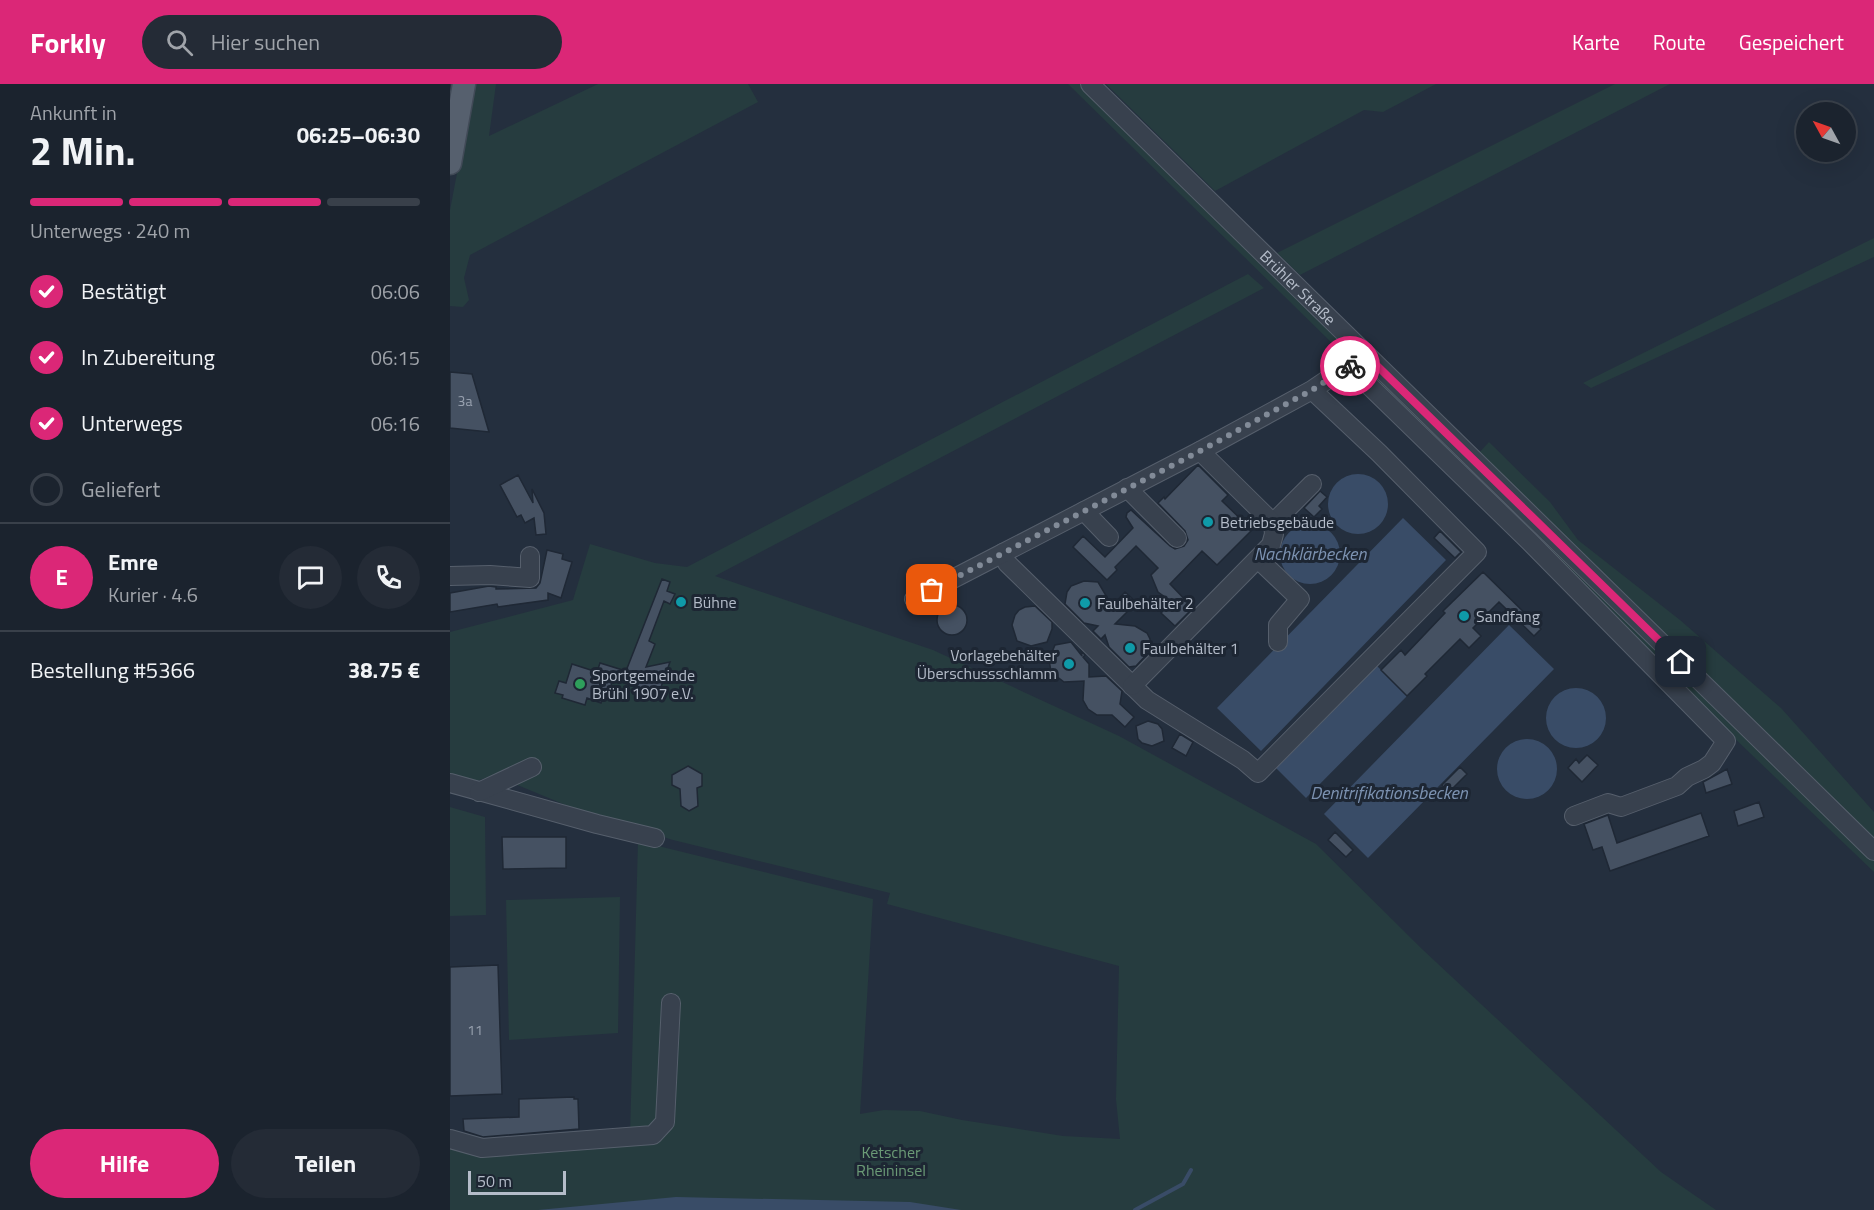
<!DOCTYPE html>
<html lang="de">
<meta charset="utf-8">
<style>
:root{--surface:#1b232e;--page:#242b36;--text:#f1f3f6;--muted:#a0a4aa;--line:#39404a;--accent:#db2777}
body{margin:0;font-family:"Titillium Web",sans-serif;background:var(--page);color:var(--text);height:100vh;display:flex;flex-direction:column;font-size:22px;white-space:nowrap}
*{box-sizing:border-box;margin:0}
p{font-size:20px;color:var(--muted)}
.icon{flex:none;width:33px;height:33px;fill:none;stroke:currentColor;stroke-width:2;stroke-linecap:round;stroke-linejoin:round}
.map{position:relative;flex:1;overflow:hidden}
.drawer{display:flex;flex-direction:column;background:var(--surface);width:450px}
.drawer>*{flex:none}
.needle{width:39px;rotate:310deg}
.fabs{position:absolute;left:1346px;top:18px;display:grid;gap:12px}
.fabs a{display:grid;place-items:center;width:60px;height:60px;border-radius:50%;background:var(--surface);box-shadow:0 6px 24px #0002,0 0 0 2px var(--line);font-size:30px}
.scale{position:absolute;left:18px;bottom:15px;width:98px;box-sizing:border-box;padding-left:6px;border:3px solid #b4bcc9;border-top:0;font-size:16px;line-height:21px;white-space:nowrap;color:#b4bcc9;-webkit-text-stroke:4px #1d2633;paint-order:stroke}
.pin{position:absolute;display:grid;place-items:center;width:51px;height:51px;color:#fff;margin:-26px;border-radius:12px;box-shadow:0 3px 9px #0006}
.courier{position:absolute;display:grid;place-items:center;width:60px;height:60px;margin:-30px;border:4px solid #db2777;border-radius:50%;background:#fff;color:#222;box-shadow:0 2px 8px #0007}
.overview em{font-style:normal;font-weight:700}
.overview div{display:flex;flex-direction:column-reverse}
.overview{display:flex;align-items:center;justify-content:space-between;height:102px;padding:0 30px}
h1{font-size:39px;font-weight:700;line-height:45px}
.bar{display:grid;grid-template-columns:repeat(4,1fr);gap:9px 6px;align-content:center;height:72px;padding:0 30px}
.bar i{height:8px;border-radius:4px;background:var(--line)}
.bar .on{background:var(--accent)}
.bar p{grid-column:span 4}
.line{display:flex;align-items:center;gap:15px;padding:0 30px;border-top:2px solid var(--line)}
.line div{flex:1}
.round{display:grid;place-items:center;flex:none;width:63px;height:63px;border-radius:32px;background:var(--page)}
ol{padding:0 30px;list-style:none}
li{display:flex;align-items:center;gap:18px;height:66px}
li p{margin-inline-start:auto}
li .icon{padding:6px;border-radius:50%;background:var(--accent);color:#fff;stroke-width:4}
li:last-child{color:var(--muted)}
li i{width:33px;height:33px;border:3px solid var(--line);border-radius:50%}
.cta{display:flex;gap:12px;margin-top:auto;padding:12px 30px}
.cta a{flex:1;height:69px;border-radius:36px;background:var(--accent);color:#fff;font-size:24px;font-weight:700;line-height:69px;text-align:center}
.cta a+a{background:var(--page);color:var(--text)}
header{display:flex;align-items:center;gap:36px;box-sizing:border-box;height:84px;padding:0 30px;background:var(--accent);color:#fff}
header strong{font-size:28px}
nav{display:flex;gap:33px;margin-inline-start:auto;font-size:21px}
.search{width:420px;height:54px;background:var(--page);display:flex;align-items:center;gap:15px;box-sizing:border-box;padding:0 21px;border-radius:33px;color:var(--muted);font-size:22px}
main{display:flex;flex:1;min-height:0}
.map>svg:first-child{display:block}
</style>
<header>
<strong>Forkly</strong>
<div class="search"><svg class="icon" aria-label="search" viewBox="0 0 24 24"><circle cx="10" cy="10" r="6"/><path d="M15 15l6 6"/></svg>Hier suchen</div>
<nav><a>Karte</a><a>Route</a><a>Gespeichert</a></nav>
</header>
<main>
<section class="drawer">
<div class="overview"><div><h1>2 Min.</h1><p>Ankunft in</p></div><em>06:25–06:30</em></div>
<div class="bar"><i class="on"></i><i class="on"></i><i class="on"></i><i></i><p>Unterwegs · 240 m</p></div>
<ol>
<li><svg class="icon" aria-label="check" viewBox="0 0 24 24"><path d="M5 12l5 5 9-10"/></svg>Bestätigt<p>06:06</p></li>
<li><svg class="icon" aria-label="check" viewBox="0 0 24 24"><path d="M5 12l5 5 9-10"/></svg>In Zubereitung<p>06:15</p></li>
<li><svg class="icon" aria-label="check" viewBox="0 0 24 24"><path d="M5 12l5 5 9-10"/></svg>Unterwegs<p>06:16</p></li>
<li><i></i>Geliefert</li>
</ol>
<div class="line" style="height:108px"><b class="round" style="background:var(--accent);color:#fff">E</b><div><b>Emre</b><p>Kurier · 4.6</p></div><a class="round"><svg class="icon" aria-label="chat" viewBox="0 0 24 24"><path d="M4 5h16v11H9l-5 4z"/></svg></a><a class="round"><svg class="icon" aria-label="phone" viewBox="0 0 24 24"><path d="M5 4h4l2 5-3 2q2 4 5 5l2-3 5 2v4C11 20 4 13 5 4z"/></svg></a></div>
<div class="line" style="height:78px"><div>Bestellung #5366</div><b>38.75 €</b></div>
<div class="cta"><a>Hilfe</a><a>Teilen</a></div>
</section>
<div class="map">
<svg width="1424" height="1126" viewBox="0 0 1424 1126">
<rect width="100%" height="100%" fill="#242f3e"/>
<!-- green -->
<path fill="#263c3f" d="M24 0H46L39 52 148 0H298L308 18 20 171 14 194 19 216 13 223 0 222V126Z
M618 0H632L816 180 887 254 891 265 887 264Z
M656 0H986L933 28 914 26 765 107Z
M1165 0H1220L850 191 827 169Z
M1424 154V173L1141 304 1133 299Z
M798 190 814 204 265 492 483 566 669 652 866 760 972 865 1211 1088 1266 1126H0V1065L12 1062 180 1052 188 757 423 815 410 1030 434 1026 470 1027 512 1036 613 1052 670 1055 666 1015 669 882 437 820 440 809 223 756 130 727 65 700 61 685 24 698 0 689V548L123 516 140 460 205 479 237 483Z
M918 287 925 291 973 339 1001 364 1424 775V788L1252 623 913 288Z
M1039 358 1100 418 1128 456 1230 536 1331 624 1424 728V758L1027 371Z
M0 723 35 733 36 831 0 832Z
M170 813 168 949 59 956 56 816Z"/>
<!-- water -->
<path fill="#394c67" d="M878 420a30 30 0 1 1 60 0a30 30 0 1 1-60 0Z
M953 434 996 476 811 667 767 624Z
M830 470a30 30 0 1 1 60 0a30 30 0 1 1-60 0Z
M1059 541 1104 585 918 774 874 730Z
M927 582 957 612 856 714 826 684Z
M1096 634a30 30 0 1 1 60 0a30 30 0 1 1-60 0Z
M1047 685a30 30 0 1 1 60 0a30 30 0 1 1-60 0Z
M226 1113 460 1118 511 1126H88Z"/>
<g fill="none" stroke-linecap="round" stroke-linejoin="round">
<!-- stream -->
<path stroke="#394c67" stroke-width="4" d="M685 1126 733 1100 741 1086"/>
</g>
<!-- building -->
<path fill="#455162" stroke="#1f2835" stroke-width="1.5" d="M0 288 22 290 39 348 0 344Z
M748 381 778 411 772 417 802 446 767 481 752 467 720 500 743 524 725 542 711 529 722 518 708 508 701 491 708 484 686 462 665 483 667 486 657 496 623 463 633 452 655 473 683 444 676 433 677 429 681 426 720 462 725 465 734 462 738 456 735 447 708 419 714 413 715 415Z
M68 391 83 419 82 405 94 429 96 450 86 451 84 434 75 439 71 431 67 433 50 401Z
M870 407 877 413 869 422 872 425 864 433 854 424Z
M990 447 1011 468 1005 474 984 454Z
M97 466 113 470 112 475 122 478 111 514 98 509V516L48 523 47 520 0 528V509L39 502 46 503V505L86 504 90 499Z
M1033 488 1091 545 1084 552 1049 518 1023 544 1031 552 1019 564 1010 555 975 590 977 592 957 612 931 586 951 566 955 571 995 529 993 527Z
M212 495 220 498 217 507 225 510 220 520 214 517 199 557 205 560 196 583 220 578 211 603H207L204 610 163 595 158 611 154 610 151 619 137 614 135 621 112 614 113 611 105 609 109 597 116 599 122 580 147 588 150 579 176 587Z
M634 497 648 498 662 522 675 508 684 516 675 526 677 528 665 540 685 542 697 549 700 555V567L686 582 679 583 659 563 655 551 651 555 643 547 648 542 634 539 615 520 617 508 621 502Z
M487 536a15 15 0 1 1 30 0a15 15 0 1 1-30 0Z
M585 522 602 538V545L597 558 581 562 567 557 562 541 565 531 569 526 575 523Z
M621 558 632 572 631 567 635 571 633 573 639 580V593L656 592 672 607 670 620 684 633 675 643 662 631H647L638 625 633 616 634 597 614 598 601 588 599 575 605 561Z
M698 637 708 640 712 645 714 657 702 662 692 659 688 655 686 642Z
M730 650 743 658 736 672 722 664Z
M1137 671 1148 681 1132 698 1118 684 1126 675 1129 679Z
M238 682 252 690V702L247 704 248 722 239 727 231 722 230 705 222 701V691Z
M1010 683 1017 690 999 708 992 701Z
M1277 685 1282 700 1256 709 1253 698Z
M1309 718 1314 733 1288 742 1284 727Z
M1251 729 1259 752 1160 787 1152 763 1143 766 1134 740 1158 731 1167 759Z
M885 748 903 766 896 773 878 756Z
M52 753H116V784L53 785Z
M48 881 52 1010 0 1012V883Z
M124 1013V1015H128L129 1045 33 1053 14 1047 13 1035 69 1033V1015Z"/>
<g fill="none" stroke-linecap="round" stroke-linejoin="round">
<defs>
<g id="minor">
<path id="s1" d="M640 0 1424 767"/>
<path d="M899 282 1079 457 1276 657 1262 679 1254 685 1237 693 1227 702 1171 723 1158 719 1124 732"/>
<path d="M862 306 929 369 1027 468 808 689 793 676 697 616 557 479 553 469 750 367 862 306 915 270"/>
<path d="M677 404 727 454"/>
<path d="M634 427 659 453"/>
<path d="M823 439 862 400"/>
<path d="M808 475 850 515 828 541V558"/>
<path d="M0 492 40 491 80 494V472"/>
<path d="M464 515 553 469"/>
<path d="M682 602 821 461 824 450 823 439 750 367"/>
<path d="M0 699 147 740 205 754"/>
<path d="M29 708 82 683"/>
<path d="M0 1055 32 1064 203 1051 215 1038 221 919"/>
</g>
<path id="major" d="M0 79 14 0"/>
</defs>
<!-- minor casing -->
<use href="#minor" stroke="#565f6c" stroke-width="20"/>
<!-- major casing -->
<use href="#major" stroke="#414a57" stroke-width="25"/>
<!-- minor -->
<use href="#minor" stroke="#38414e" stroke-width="18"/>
<!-- major -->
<use href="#major" stroke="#56606e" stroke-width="22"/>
</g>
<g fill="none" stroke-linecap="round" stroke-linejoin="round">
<!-- done -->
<path stroke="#828b98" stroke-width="6" stroke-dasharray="0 10.8" d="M482 506 750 367 862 306 900 282"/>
<!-- route -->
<path stroke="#db2777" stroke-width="8" d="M900 282 915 270 1231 578"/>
</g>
<!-- markers -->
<g fill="#0f9aa8" stroke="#1d2633" stroke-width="2">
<circle cx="758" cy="438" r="6"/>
<circle cx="231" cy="518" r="6"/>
<circle cx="635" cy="519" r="6"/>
<circle cx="1014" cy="532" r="6"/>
<circle cx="680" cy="564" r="6"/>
<circle cx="619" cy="580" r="6"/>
</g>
<circle fill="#2e9e5b" stroke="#1d2633" stroke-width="2" cx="130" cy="600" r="6"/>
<g text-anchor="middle" stroke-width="6" stroke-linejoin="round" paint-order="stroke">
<!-- number labels -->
<g font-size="14" fill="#98a1af">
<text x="15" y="322">3a</text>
<text x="25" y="951">11</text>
</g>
<!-- street labels -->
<g font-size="16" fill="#b4bcc9" stroke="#1d2633">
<text dy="6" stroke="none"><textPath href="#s1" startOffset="291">Brühler Straße</textPath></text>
</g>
<!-- poi labels -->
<g font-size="16" fill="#b4bcc9" stroke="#1d2633" text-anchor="start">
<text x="770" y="444">Betriebsgebäude</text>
<text x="243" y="524">Bühne</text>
<text x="647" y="525">Faulbehälter 2</text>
<text x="1026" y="538">Sandfang</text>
<text x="692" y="570">Faulbehälter 1</text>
<text x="607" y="577" text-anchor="end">Vorlagebehälter<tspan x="607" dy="18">Überschussschlamm</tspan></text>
<text x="142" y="597">Sportgemeinde<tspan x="142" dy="18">Brühl 1907 e.V.</tspan></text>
</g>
<!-- park labels -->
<g font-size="16" fill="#6b9a76" stroke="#1d2633">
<text x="441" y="1074">Ketscher<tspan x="441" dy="18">Rheininsel</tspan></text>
</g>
<!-- water labels -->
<g font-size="18" font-style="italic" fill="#7c92b1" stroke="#1d2633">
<text x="860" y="476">Nachklärbecken</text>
<text x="939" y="715">Denitrifikationsbecken</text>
</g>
</g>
</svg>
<div class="fabs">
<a><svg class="needle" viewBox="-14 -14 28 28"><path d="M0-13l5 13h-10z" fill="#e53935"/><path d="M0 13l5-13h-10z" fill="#a0a4aa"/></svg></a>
</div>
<div class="scale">50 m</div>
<div class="pin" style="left:482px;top:506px;background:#ea580c"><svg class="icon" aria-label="bag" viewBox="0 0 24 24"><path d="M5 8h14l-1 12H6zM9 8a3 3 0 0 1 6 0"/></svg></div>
<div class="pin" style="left:1231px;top:578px;background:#1f2937"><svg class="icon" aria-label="home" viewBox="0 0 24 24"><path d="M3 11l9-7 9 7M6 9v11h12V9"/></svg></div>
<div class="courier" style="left:900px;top:282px"><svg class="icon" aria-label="bike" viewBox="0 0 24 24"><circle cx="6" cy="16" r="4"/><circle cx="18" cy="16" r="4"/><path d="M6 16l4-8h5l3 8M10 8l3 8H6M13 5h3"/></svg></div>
</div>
</main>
